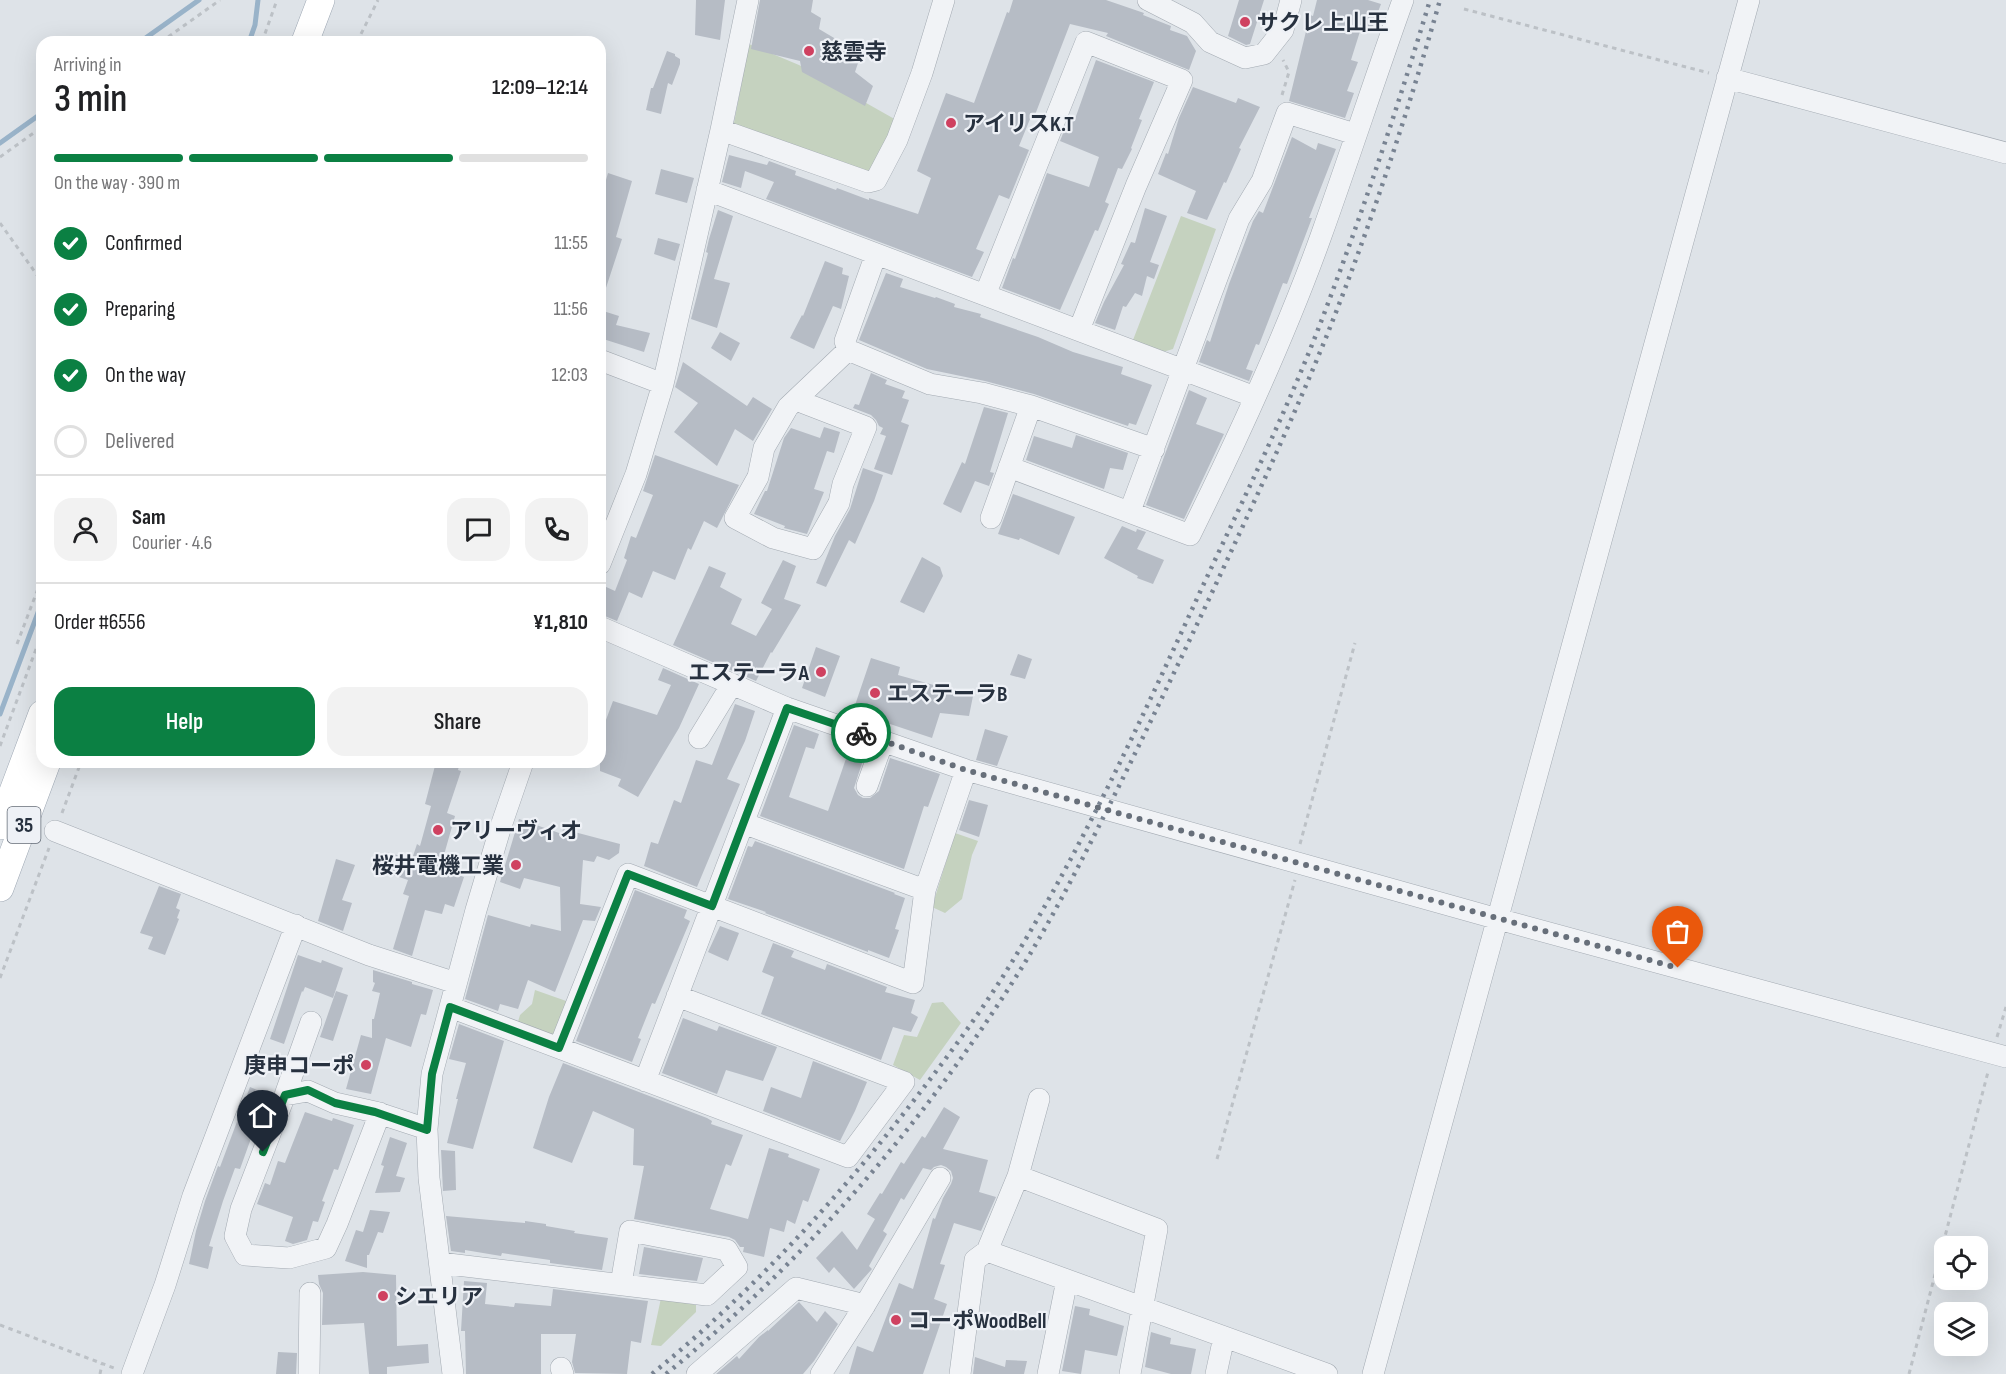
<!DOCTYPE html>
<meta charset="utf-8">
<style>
:root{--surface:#fff;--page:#f2f2f2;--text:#202124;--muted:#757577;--line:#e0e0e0;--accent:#0b8043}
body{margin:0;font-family:"Sofia Sans Condensed","Noto Sans JP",sans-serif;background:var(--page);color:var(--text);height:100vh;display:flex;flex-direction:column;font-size:22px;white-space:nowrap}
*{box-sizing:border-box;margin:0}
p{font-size:20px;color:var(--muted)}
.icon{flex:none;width:33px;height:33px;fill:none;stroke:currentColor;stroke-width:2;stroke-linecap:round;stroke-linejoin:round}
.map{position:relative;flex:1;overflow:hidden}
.panel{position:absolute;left:36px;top:36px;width:570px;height:732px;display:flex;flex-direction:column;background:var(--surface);border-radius:18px;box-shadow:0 6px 24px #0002}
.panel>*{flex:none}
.controls{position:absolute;left:1934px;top:1236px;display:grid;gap:12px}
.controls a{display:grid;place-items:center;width:54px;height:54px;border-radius:12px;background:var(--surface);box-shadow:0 6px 24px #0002;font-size:30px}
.pin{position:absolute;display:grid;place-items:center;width:51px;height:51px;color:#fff;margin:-62px -26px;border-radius:50% 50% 50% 0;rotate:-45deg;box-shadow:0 0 6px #0007}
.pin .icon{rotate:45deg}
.courier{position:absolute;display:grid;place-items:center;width:60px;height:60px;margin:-30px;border:4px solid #0b8043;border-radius:50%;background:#fff;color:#222;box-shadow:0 2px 8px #0007}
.head em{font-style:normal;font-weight:600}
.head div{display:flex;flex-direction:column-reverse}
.head{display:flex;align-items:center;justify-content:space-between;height:102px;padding:0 18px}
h1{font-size:39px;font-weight:600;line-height:45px}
.bar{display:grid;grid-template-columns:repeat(4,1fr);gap:9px 6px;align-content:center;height:72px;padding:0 18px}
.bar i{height:8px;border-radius:4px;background:var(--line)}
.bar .on{background:var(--accent)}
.bar p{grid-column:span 4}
.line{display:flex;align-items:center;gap:15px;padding:0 18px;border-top:2px solid var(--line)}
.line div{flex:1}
.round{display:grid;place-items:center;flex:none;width:63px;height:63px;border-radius:18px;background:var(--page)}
ol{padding:0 18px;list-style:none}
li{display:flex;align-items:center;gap:18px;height:66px}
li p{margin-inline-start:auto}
li .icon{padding:6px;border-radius:50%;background:var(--accent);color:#fff;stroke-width:4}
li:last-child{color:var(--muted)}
li i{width:33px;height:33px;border:3px solid var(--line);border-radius:50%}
.cta{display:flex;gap:12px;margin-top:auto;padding:12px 18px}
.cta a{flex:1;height:69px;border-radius:18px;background:var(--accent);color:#fff;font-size:24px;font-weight:600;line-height:69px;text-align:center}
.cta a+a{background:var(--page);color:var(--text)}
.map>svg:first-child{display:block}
</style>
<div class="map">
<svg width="2006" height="1374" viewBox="0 0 2006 1374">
<rect width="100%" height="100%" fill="#dee3e8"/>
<!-- green -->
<path fill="#c5d2bf" d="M749 44 799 65 898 121 874 173 733 128Z
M1181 216 1216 229 1173 349 1163 352 1133 340Z
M955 833 978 841 972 855 962 899 945 913 932 907Z
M535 990 569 1002 553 1039 517 1025 520 1015 532 1004Z
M943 1002 961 1023 920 1080 893 1065 904 1035 917 1037 932 1003Z
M661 1298 696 1305V1312L661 1346 651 1345Z"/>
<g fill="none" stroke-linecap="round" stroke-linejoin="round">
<!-- stream -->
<path stroke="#99b3c9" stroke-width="5" d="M140 42 199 0
M249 42 255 25 258 0
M0 143 42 113
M0 714 42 602"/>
</g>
<!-- building -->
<path fill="#b6bcc5" d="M696 0H725L720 40 695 35Z
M760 0H813L811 12 821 18 819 29 861 54 855 72 873 86 865 106 802 72 800 61 751 49Z
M1013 0H1106L1144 13 1143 15 1171 26 1170 30 1187 36 1196 51 1189 70 1106 36 1108 33 1070 24 1033 120 1030 119 1019 146 1029 150 1009 199 999 195 976 249 984 252 972 277 766 199 774 182 745 171 741 188 722 182 729 155 767 165 769 161 796 171 795 175 836 190 837 188 869 200V198L918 214 931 178 917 171 946 93 974 103 1007 12 1009 13Z
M1239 0H1264L1250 44 1246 45 1228 36Z
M1317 0H1368L1381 4 1372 28 1362 25 1351 60 1358 62 1347 91 1354 93 1345 118 1289 101 1310 15 1313 16Z
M667 51 675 54V56L680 59V64L672 85 668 83 661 114 646 110 651 88H653Z
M1096 60 1154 82 1139 119 1142 120 1131 148 1132 149 1122 169 1118 168 1105 202 1109 204 1098 231 1095 230 1060 310 1002 288 1013 258 1015 259 1047 173 1089 187 1099 157 1060 141 1070 116 1075 119Z
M1193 87 1236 103 1238 98 1260 107 1239 148 1241 149 1226 183 1224 182 1207 220 1187 213 1196 191 1158 174 1166 153 1168 154 1179 118Z
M1292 137 1316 150 1318 143 1336 149 1309 218H1312L1287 284 1283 283 1259 345 1256 344 1246 369 1253 371 1249 381 1199 362 1207 340 1210 342 1229 284 1253 221 1259 211 1263 213Z
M661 169 694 178 687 203 655 194Z
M608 173 632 181 616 237 622 239 603 297H600V201Z
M1145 208 1167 216 1150 262 1159 265 1154 279 1147 276 1142 296 1135 293 1126 307 1123 306 1115 330 1095 323 1104 302 1124 265 1121 264 1131 242 1135 243Z
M718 210 733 216 714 279 730 283 717 328 691 319 708 253 706 252 709 239Z
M658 238 680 244 675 261 654 254Z
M825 261 843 268 842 274 849 276 841 309 833 306 814 349 790 338 802 315 803 316Z
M886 273 903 279 900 287 935 298 936 297 955 304 954 307 981 314 980 317 1038 337 1073 352 1123 367 1121 374 1152 385 1136 425 1129 423 1128 426 1034 394 985 381 927 369 859 340Z
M600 310 619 316 616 325 650 333 644 352 600 338Z
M720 332 740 343 731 361 711 348Z
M683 362 747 406 753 397 772 409 753 441 735 429 717 466 674 432 698 403 675 387Z
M871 373 887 380 885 384 905 391 902 398 909 400 901 422 909 425 892 475 874 469 886 436 880 434 883 428 879 426 876 420 871 415 853 408 855 404 859 405Z
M1189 390 1207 398 1196 424 1224 434 1184 519 1146 505Z
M984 407 1008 413 990 472 994 473 989 486 975 481 961 513 943 504 962 462 965 464Z
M824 427 840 432 834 453 827 451 814 489 824 492 807 534 784 528 785 526 754 514 765 491H767L784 438 791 428 820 438Z
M1076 435 1128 453 1123 470 1110 468 1104 489 1026 460 1034 436 1072 448Z
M655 455 739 485 717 528 704 521 691 550 688 548 675 580 653 571 642 598 629 592 617 621 600 614V595L604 586 615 591 627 560 624 558 631 536 636 538 653 495 643 491Z
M863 468 883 475 874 501 855 544 849 540 826 587 816 583 835 536 850 509Z
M1013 494 1075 517 1059 555 1020 538 1019 540 998 534Z
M1122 526 1136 532 1137 529 1146 532 1137 549 1164 560 1153 584 1137 578 1138 576 1104 558Z
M922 557 940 567 943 576 924 613 900 602Z
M783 560 796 566 784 599 801 605 772 653 771 652 756 681 673 645 709 566 726 573 720 587 742 599 731 624 756 636 772 609 761 603Z
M816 647 840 656 825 697 802 688Z
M1018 654 1032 659 1025 679 1010 675Z
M871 658 900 667 898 675 973 696 969 716 940 713 932 738 881 721 879 726 851 717Z
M663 668 699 684 679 728 638 797 618 786 621 779 600 771V736L613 701 657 715 671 685 658 680Z
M735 704 755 711 745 741 727 779 740 784 697 887 644 866 651 842 658 844 674 800 681 803 696 760 712 765Z
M794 725 819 734 814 749 806 747 789 797 828 811 850 747 865 754 854 788 858 795 863 798H870L879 791 890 758 940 774 928 807 924 806 904 869 760 816Z
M985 729 1008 736 997 766 976 760Z
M436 762H460L458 770 461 771 447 813 455 816 440 869 464 877 454 907 445 904 442 914 425 910 412 956 393 949 409 896 403 894 408 880 381 871 386 852 412 859 417 844 420 846 431 806 425 804Z
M969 800 988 805 979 837 959 830Z
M519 819 562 834 563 829 620 844 619 853 609 860 597 856 594 862 583 860 580 904 601 907 595 921 583 920 555 992 528 980 518 1009 500 1004 498 1011 465 999 488 915 530 927 531 924 561 931 560 887 524 878 520 889 500 882Z
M755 841 895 893 894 894 905 898 895 929 899 930 889 958 868 950V952L765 913 766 912 728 899 748 846 752 847Z
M336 859 355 865 342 900 352 903 343 931 318 921Z
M159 886 181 894 176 908 180 910 177 918 179 919 165 955 148 949 153 937 140 933Z
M635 890 687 910 684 918 690 921 655 1004 652 1003 638 1038 641 1039 632 1062 576 1041Z
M720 926 739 933 728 961 708 952Z
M773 943 794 951 791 957 825 970 827 964 887 987 885 992 915 1000 911 1013 918 1017 911 1032 893 1027 881 1060 761 1014 774 977 762 972Z
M298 955 321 963 322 960 343 968 333 998 305 987 303 992 302 991 284 1044 270 1039Z
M373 970 412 982V984L433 990 426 1015 421 1014 411 1047 386 1038 371 1094 346 1089 361 1035 372 1038V1019H374L380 993 372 991 375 983 373 982Z
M336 991 348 995 333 1041 320 1037Z
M683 1018 717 1031 719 1026 777 1047 763 1081 726 1070 717 1094 662 1073Z
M459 1024 504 1041 473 1149 447 1143 458 1099H456L466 1063 449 1059Z
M813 1061 867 1082 855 1111 840 1141 763 1111 771 1087 801 1098Z
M563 1063 707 1118 712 1121 711 1124 743 1135 731 1166 726 1164 710 1209 748 1219 769 1148 789 1154 788 1157 820 1169 808 1202 803 1200 795 1224 787 1220 784 1232 770 1228 764 1257 743 1252 744 1247H740L735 1240 729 1237 634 1219 644 1166 633 1165 634 1129 593 1111 572 1163 533 1148 549 1097Z
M250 1087 267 1094 240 1169 235 1168 223 1201 209 1246 213 1247 208 1269 189 1264 196 1231 205 1201 218 1166 220 1167Z
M944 1107 960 1117 943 1149 988 1160 979 1192 996 1197 981 1231 954 1223 940 1264 945 1265 934 1299 947 1304 923 1374H849L857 1346 873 1352 899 1283 913 1289 933 1218 935 1219 943 1198 951 1184 953 1178 951 1171 946 1167 941 1165 934 1167 931 1170 923 1168 904 1200 901 1198 883 1231 887 1234 869 1266 872 1269 854 1289 834 1267 829 1273 816 1258 842 1231 857 1250 875 1219 867 1214 880 1193 882 1194 901 1162 904 1164 922 1136 925 1138Z
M305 1112 332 1121 333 1118 354 1125 338 1170 334 1169 322 1201 325 1202 318 1222 313 1221 307 1240 293 1244 285 1241 293 1217 257 1204 265 1183 270 1185 278 1161 285 1163Z
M390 1137 407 1143 396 1176 405 1178 400 1192 375 1193 384 1166 381 1165Z
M441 1150 455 1151 456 1190 443 1191Z
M370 1210 390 1212 383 1233 378 1232 369 1255H367V1268L345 1261 356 1230 363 1232Z
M446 1216 525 1223V1221L546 1224V1226L575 1231 574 1233 608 1238 602 1270 550 1263V1260L502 1253 501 1256 465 1250V1253L451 1251Z
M644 1247 703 1258 697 1281 639 1274Z
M363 1272 396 1275 397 1346 428 1344 429 1363 387 1367V1374H369L364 1323 322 1325 323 1293 319 1284 318 1275Z
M464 1281 487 1283 485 1304 514 1307 515 1303 551 1306 553 1289 648 1301 641 1343 631 1341 627 1374 575 1373 572 1362 576 1334H541V1374H466L465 1331H461Z
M799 1302 817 1322 825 1311 838 1324 814 1361 803 1374H716L737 1356 739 1359 759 1337 768 1330V1331Z
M1075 1306 1090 1309 1089 1315 1124 1326 1117 1356 1085 1350 1081 1374 1062 1371Z
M1151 1332 1171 1338 1170 1344 1196 1349 1191 1374H1171L1145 1367Z
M278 1352 297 1353 296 1374H276Z
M975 1357 1005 1367 1006 1360 1027 1361 1024 1374H973Z"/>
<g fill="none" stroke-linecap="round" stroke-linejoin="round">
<defs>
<path id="minor" d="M1148 0 1193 23 1210 42 1245 58 1264 54 1283 30 1291 0
M1727 78 2006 153
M721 130 868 182 876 180 897 140 922 73 944 0
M707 190 1255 397
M876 254 845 341 848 350 930 384 982 393 1031 406 1154 449
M985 295 1086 42 1182 80 1136 186 1079 330
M600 360 663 384
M796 400 866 427 843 484 839 503 813 549 773 538 735 518 758 477 764 448 788 407 848 350
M1009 467 1190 535C1238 438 1284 339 1321 236 1349 158 1375 78 1403 0
M1130 511 1239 219 1262 181 1287 113 1355 134
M991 518 1031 406
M600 564 636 474 663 384 721 130 748 0
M600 627 787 708 966 770 1498 919 2006 1057
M699 738 732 684
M867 786 883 741
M743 823 925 890
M55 831 369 955 456 983
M450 1007 848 1157 904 1082 677 996
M311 1022 285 1095 241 1209 235 1236 245 1255 289 1258 326 1248 337 1224 380 1113
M559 1048 628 874 913 983 925 890 966 770
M645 1081 787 708
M285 1095 308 1091 335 1103 375 1112 427 1129
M1018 1176 1157 1229 1130 1374
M987 1251 1327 1374
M440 1263 707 1295 737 1267 727 1250 630 1231 621 1284
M561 1368 563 1374
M132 1374 165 1285 193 1196 296 925
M309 1374 310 1293
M453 1374 429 1178 427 1129 432 1074 476 910 501 826 523 762
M697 1374 796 1288 865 1305
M821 1374 865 1305 940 1178
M960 1374 975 1260 987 1251 1018 1176 1039 1099
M1048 1374 1067 1280
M1216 1374 1224 1337
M1373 1374 1749 0"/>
<path id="major" d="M305 42 321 0
M0 826 42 714
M0 888 47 762"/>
</defs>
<!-- minor casing -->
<use href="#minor" stroke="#a3aab2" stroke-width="22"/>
<!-- major casing -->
<use href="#major" stroke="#9ea8b4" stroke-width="28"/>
<!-- path -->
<path stroke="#bcc1c6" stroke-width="3" stroke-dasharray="4.5 4.5" stroke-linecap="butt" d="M1464 9 1709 73
M161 42 220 0
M262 42 277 0
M357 42 378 0
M1282 95 1289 72 1283 60
M0 157 42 127
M0 223 42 282
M17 644 42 578
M0 746 42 633
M62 813 81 762
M1300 844 1355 643
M0 978 49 848
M1997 1037 2006 1007
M1217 1159 1295 880
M0 1325 114 1368
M100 1374 102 1364
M1909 1374 1988 1072"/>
<!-- minor -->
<use href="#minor" stroke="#f1f3f6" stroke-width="21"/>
<!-- major -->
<use href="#major" stroke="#fff" stroke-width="27"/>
<!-- rail -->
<path stroke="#788392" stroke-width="4.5" stroke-dasharray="3 6" stroke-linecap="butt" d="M652 1374C752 1292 839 1198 918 1095 952 1051 986 1005 1015 957 1086 840 1143 716 1200 592 1241 504 1284 417 1319 327 1360 220 1397 110 1430 0
M666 1374C806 1261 929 1117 1024 964 1060 905 1091 842 1122 780 1154 715 1185 650 1216 584 1254 502 1293 419 1327 335 1370 227 1408 112 1440 0"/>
</g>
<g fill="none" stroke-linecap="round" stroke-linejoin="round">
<!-- done -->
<path stroke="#676f7a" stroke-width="6" stroke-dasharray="0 10.8" d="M861 733 966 770 1107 810 1678 968"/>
<!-- route -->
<path stroke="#0b8043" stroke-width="8" d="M263 1152 285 1095 308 1090 335 1103 375 1112 427 1130 432 1074 450 1007 559 1048 628 874 712 906 787 708 861 733"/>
</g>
<!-- markers -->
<g fill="#cf4160" stroke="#eef1f6" stroke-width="2">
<circle cx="1245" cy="22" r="6"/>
<circle cx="809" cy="51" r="6"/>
<circle cx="951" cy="123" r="6"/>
<circle cx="821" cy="672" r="6"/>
<circle cx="875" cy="693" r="6"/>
<circle cx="438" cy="830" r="6"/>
<circle cx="516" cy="865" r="6"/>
<circle cx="366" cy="1065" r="6"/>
<circle cx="383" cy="1296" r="6"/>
<circle cx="896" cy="1320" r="6"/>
</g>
<g text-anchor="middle" stroke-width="4.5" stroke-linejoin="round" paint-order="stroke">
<!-- shield labels -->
<rect fill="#eef1f6" stroke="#636b76" stroke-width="1.5" x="7.5" y="807" width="33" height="36" rx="4.5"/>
<g font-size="21" font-weight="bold" fill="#27313f">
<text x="24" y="832">35</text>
</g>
<!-- poi labels -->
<g font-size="22" font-weight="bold" fill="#27313f" stroke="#eef1f6" text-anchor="start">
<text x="1257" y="30">サクレ上山王</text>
<text x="821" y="59">慈雲寺</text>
<text x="963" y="131">アイリスK.T</text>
<text x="809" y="680" text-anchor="end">エステーラA</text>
<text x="887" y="701">エステーラB</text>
<text x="450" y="838">アリーヴィオ</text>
<text x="504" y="873" text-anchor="end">桜井電機工業</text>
<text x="354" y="1073" text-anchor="end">庚申コーポ</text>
<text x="395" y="1304">シエリア</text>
<text x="908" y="1328">コーポWoodBell</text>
</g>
</g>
</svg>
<div class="controls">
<a><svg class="icon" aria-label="locate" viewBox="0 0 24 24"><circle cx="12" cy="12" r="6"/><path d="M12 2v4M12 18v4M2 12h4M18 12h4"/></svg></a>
<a><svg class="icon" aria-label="layers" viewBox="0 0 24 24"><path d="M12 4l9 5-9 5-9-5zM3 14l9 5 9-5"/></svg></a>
</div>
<div class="pin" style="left:1678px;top:968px;background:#ea580c"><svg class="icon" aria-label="bag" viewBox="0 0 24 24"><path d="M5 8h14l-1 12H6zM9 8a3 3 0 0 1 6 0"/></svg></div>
<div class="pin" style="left:263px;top:1152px;background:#1f2937"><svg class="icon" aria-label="home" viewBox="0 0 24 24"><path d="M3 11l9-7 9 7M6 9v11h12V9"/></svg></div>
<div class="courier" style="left:861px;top:733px"><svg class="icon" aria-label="bike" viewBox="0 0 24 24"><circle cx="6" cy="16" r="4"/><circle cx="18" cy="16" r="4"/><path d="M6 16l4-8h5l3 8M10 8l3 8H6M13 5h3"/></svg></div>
<section class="panel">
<div class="head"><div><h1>3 min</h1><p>Arriving in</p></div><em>12:09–12:14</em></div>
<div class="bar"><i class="on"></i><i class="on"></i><i class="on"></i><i></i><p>On the way · 390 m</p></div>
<ol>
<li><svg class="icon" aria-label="check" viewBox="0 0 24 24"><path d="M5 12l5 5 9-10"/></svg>Confirmed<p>11:55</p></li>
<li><svg class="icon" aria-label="check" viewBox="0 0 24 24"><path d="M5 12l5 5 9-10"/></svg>Preparing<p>11:56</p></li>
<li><svg class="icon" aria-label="check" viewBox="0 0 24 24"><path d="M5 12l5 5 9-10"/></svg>On the way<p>12:03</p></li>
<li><i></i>Delivered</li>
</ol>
<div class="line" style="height:108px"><a class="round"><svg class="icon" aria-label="person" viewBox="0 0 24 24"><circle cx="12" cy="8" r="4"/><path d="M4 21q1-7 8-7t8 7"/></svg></a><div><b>Sam</b><p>Courier · 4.6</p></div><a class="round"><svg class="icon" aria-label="chat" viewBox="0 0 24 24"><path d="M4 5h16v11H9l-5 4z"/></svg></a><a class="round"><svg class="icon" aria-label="phone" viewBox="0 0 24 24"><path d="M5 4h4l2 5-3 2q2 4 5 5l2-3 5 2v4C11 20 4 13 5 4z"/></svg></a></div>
<div class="line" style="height:78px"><div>Order #6556</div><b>¥1,810</b></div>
<div class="cta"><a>Help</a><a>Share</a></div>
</section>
</div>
